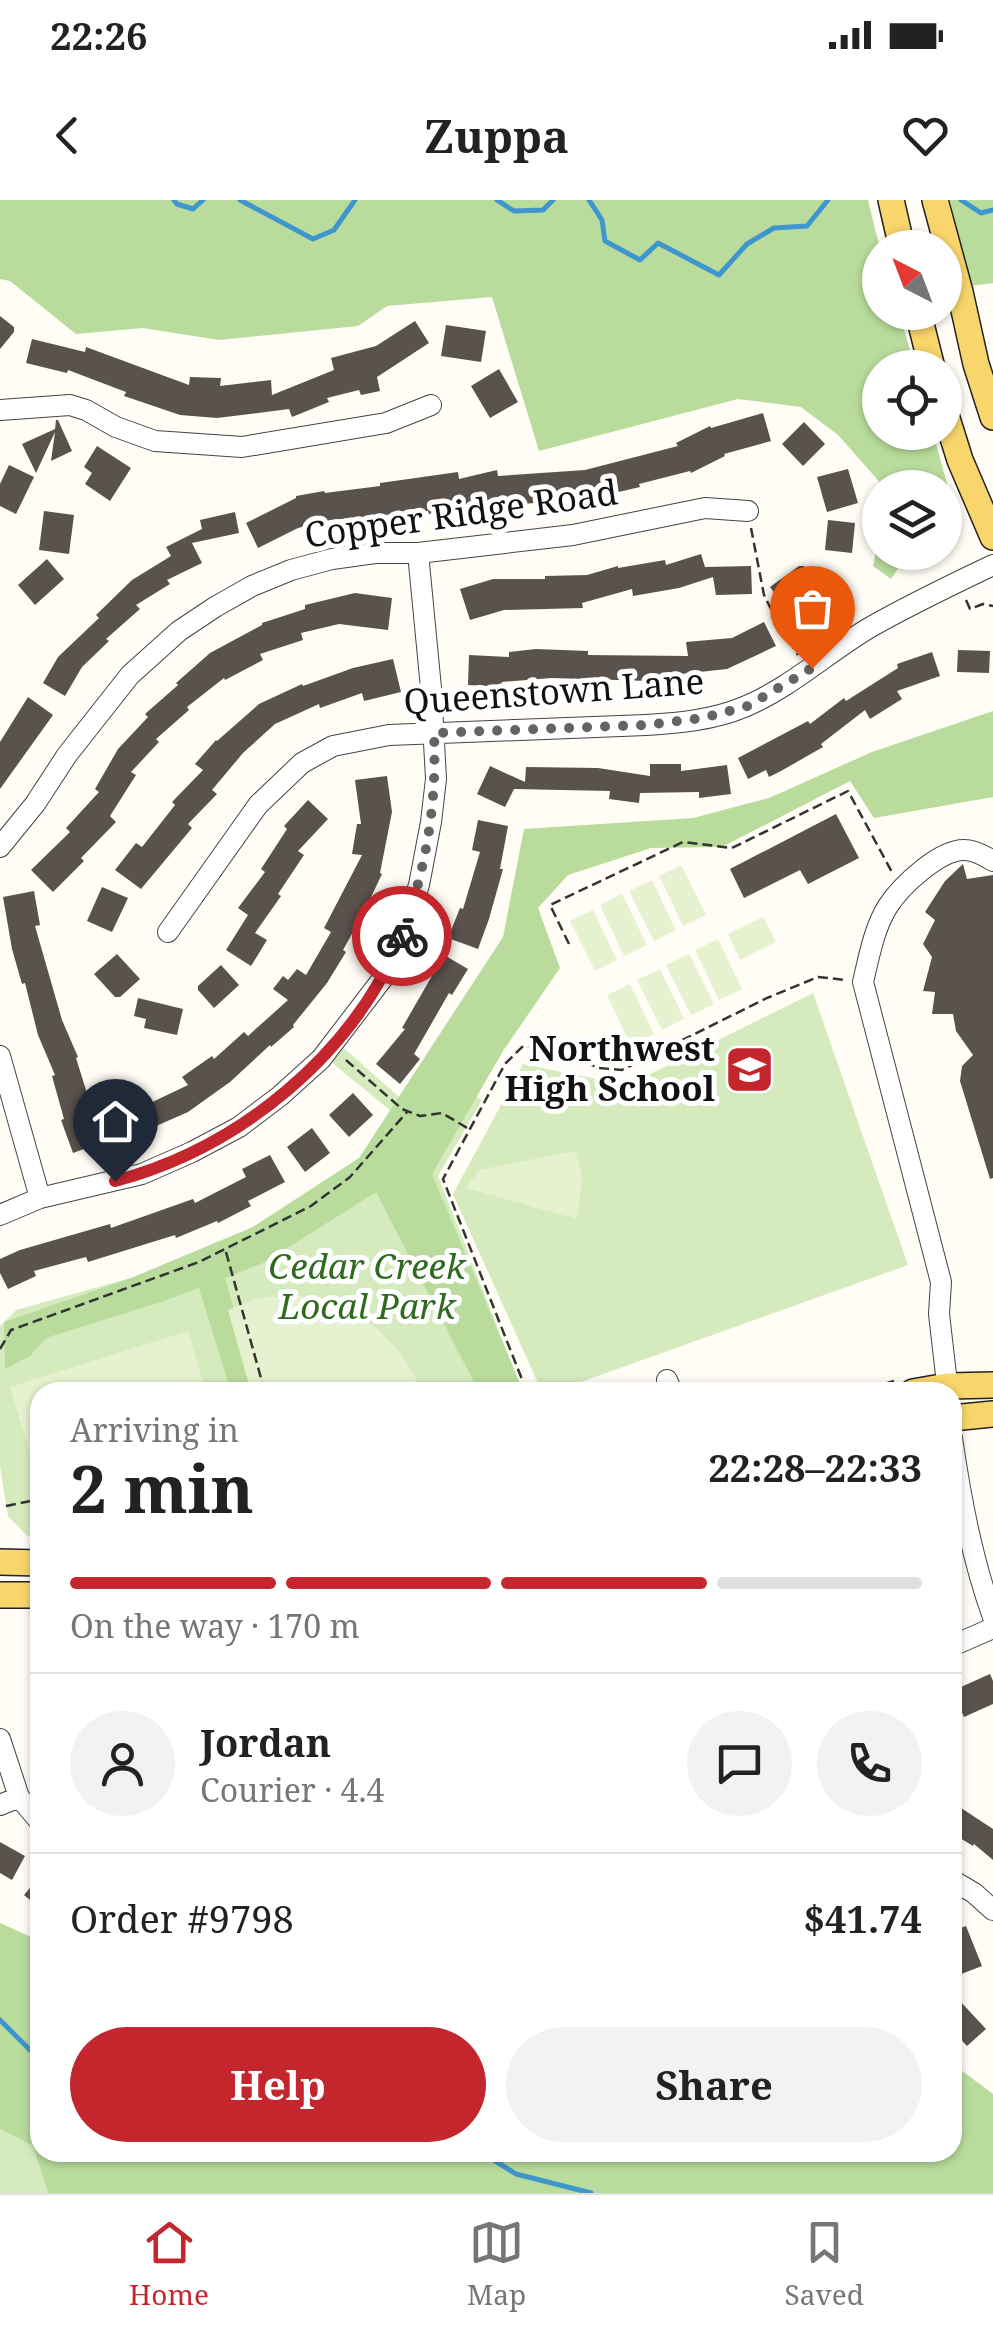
<!DOCTYPE html>
<meta charset="utf-8">
<style>
:root{--surface:#fff;--page:#f2f2f2;--text:#222;--muted:#767676;--line:#e0e0e0;--accent:#c4262e}
body{margin:0;font-family:"Noto Serif",serif;background:var(--page);color:var(--text);height:100vh;display:flex;flex-direction:column;font-size:38px;white-space:nowrap}
*{box-sizing:border-box;margin:0}
p{font-size:32px;color:var(--muted)}
.icon{flex:none;width:55px;height:55px;fill:none;stroke:currentColor;stroke-width:2;stroke-linecap:round;stroke-linejoin:round}
.map{position:relative;flex:1;overflow:hidden}
.drawer{position:absolute;left:30px;top:1182px;width:932px;height:780px;display:flex;flex-direction:column;background:var(--surface);border-radius:30px;box-shadow:0 2px 8px #0004}
.drawer>*{flex:none}
.needle{width:65px;rotate:318deg}
.tools{position:absolute;left:862px;top:30px;display:grid;gap:20px}
.tools a{display:grid;place-items:center;width:100px;height:100px;border-radius:50%;background:var(--surface);box-shadow:0 2px 8px #0004;font-size:50px}
.pin{position:absolute;display:grid;place-items:center;width:85px;height:85px;color:#fff;margin:-102px -42px;border-radius:50% 50% 50% 0;rotate:-45deg;box-shadow:0 0 10px #0007}
.pin .icon{rotate:45deg}
.courier{position:absolute;display:grid;place-items:center;width:100px;height:100px;margin:-50px;border:8px solid #c4262e;border-radius:50%;background:#fff;color:#222;box-shadow:0 2px 12px #0007}
.headline em{font-style:normal;font-weight:700}
.headline div{display:flex;flex-direction:column-reverse}
.headline{display:flex;align-items:center;justify-content:space-between;height:170px;padding:0 40px}
h1{font-size:65px;font-weight:700;line-height:75px}
.bar{display:grid;grid-template-columns:repeat(4,1fr);gap:15px 10px;align-content:center;height:120px;padding:0 40px}
.bar i{height:12px;border-radius:8px;background:var(--line)}
.bar .current{background:var(--accent)}
.bar p{grid-column:span 4}
.line{display:flex;align-items:center;gap:25px;padding:0 40px;border-top:2px solid var(--line)}
.line div{flex:1}
.round{display:grid;place-items:center;flex:none;width:105px;height:105px;border-radius:52px;background:var(--page)}
.primary-button{display:flex;gap:20px;margin-top:auto;padding:20px 40px}
.primary-button a{flex:1;height:115px;border-radius:60px;background:var(--accent);color:#fff;font-size:40px;font-weight:700;line-height:115px;text-align:center}
.primary-button a+a{background:var(--page);color:var(--text)}
.status{display:flex;justify-content:space-between;align-items:center;height:70px;padding:0 50px;background:var(--surface);direction:ltr}
.status svg{height:28px;fill:currentColor}
header{display:flex;justify-content:space-between;align-items:center;height:130px;padding:0 40px;background:var(--surface);font-size:45px;font-weight:700}
.tab-bar{display:flex;justify-content:space-around;align-items:center;height:140px;border-top:2px solid var(--line);background:var(--surface);font-size:28px;color:var(--muted)}
.tab-bar a{display:grid;justify-items:center;gap:5px}
.tab-bar .current{color:var(--accent)}
.map>svg:first-child{display:block}
</style>
<div class="status"><b>22:26</b><svg viewBox="0 0 49 12"><path d="M0 12V9h3v3zM5 12V6h3v6zM10 12V3h3v9zM15 12V0h3v12zM26 1h20v11H26zM47 4h2v5h-2z"/></svg></div>
<header><svg class="icon" aria-label="back" viewBox="0 0 24 24"><path d="M15 5l-7 7 7 7"/></svg>Zuppa<svg class="icon" aria-label="heart" viewBox="0 0 24 24"><path d="M12 20l-8-8c-3-5 5-10 8-4 3-6 11-1 8 4z"/></svg></header>
<div class="map">
<svg width="993" height="1993" viewBox="0 0 993 1993">
<rect width="100%" height="100%" fill="#fffdf5"/>
<!-- green -->
<path fill="#d5ebbd" d="M813 793 908 1065 553 1192H542L453 994 523 864 601 880 640 879Z
M336 841 408 905 430 870 482 900 438 976 523 1192H40V1339L27 1336 8 1316 0 1266V1126L16 1110 177 1065 254 1027 355 963 397 916 324 856Z
M0 1929 33 1946 48 1993H0Z"/>
<!-- forest -->
<path fill="#b9dc9c" d="M0 0H868L880 49V112L899 113 915 167 880 168V232L933 233 950 294 945 301V288L884 287 838 235 801 207 738 199 539 251 492 97 387 106 358 126 219 140 143 128 76 134 10 81 0 79Z
M950 0H993V83L970 86Z
M880 330V352L909 353 891 379 873 366Z
M993 511V597L874 618 850 581 722 647 651 648 568 675 538 708 560 768 503 851 432 974 523 1191 479 1192 376 992 263 1063 225 1078 256 1187 231 1192 199 1088 164 1101 46 1138 30 1156 5 1169 4 1122 131 1078 253 1027 359 958 503 737 524 629 693 618 769 598 872 552Z
M0 1723 40 1741V1952H952L953 1864 993 1894V1993H48L33 1946 0 1929Z"/>
<!-- pitch -->
<path fill="#e6f2cf" d="M681 665 706 715 683 726 659 676Z
M652 680 676 730 654 741 629 691Z
M622 694 647 745 624 756 600 705Z
M593 710 617 760 595 771 570 721Z
M763 717 776 742 740 760 728 734Z
M718 739 742 789 719 800 695 750Z
M689 754 714 804 691 815 666 765Z
M660 769 684 819 662 830 637 780Z
M630 784 654 834 631 846 607 795Z
M576 951 582 977 577 1019 466 988 479 970Z
M298 1096C310 1098 325 1098 337 1103 376 1120 406 1154 423 1192H251L228 1110 259 1098Z
M188 1131 206 1192H40V1287L10 1187Z"/>
<g fill="none" stroke-linecap="round" stroke-linejoin="round">
<!-- stream -->
<path stroke="#3f96cf" stroke-width="5" d="M174 0 177 4 193 9 203 0
M240 0 313 39 334 30 355 0
M497 0 514 11 543 10 553 0
M589 0 602 20 605 41 640 60 658 43 719 75 747 44 774 28 807 26 828 0
M961 0 981 13 993 10
M0 1820 40 1860
M481 1952 516 1974 591 1993"/>
</g>
<!-- building -->
<path fill="#5a524d" d="M0 116 14 127V132L0 149Z
M415 121 429 143 377 177 380 191 361 195 359 190 327 198 329 202 292 217 289 209 217 218 180 215 124 196 126 192 68 170 67 173 26 163 32 139 85 152 86 147 189 185 190 177 221 178 220 186 271 180 272 195 334 170 331 158 376 146Z
M446 125 486 131 481 162 441 156Z
M499 169 518 202 490 218 471 186Z
M763 213 771 241 724 254 725 256 691 273 690 271 639 284 640 287 597 297 513 305V298L473 307 472 305 429 314 428 311 330 320 298 328 258 348 246 323 296 298V296L324 291 325 293 380 286V283L458 272 459 279 497 270 498 276 585 270 678 246 676 243 710 226 711 228Z
M56 220H58L72 251 51 261 55 232 36 273 22 244 55 229Z
M804 222 825 244 803 266 782 244Z
M97 246 131 268 110 301 85 284 92 273 84 267Z
M9 265 34 277 16 314 0 306V284Z
M848 269 858 303 827 312 817 277Z
M44 311 74 315 69 354 39 350Z
M235 312 239 333 192 343 202 363 167 380 170 384 136 405 140 409 106 439 109 441 82 467 65 496 43 483 58 457 99 418 96 415 132 380 171 356 166 347 202 329 200 320Z
M828 320 855 323 852 353 825 350Z
M701 354 705 367 751 366 752 394 716 395 713 377 679 388 633 396 632 389 582 403 583 408 504 410 470 420 460 389 493 379H545V376L587 375 618 366V368L665 360 666 365Z
M47 359 64 379 35 405 18 385Z
M799 366H804L818 385 786 408 770 387Z
M355 393 392 398 388 430 339 424 301 433 303 440 260 454 263 460 225 480 224 478 187 507 189 510 156 539 159 542 131 572 136 575 110 616 116 622 81 658 84 661 53 692 31 670 70 632 66 628 99 592 95 589 118 549 148 517 145 514 178 485 176 483 210 453 262 425V423L305 409V405Z
M764 422 776 446 727 469 681 474V482L552 478 502 482 501 487 468 485 469 455 509 457V452L536 449 588 451V455L688 456 686 442 732 438Z
M958 450 990 451 989 473 957 472Z
M932 452 940 476 897 491 902 499 870 519 865 510 821 544 823 547 781 571 769 577 766 570 748 579 738 558 808 521 810 524 844 498 846 501 898 468 897 464Z
M393 459 401 492 364 501 362 493 320 508 319 504 275 524 243 553 212 590 217 594 188 624 192 628 141 689 115 670 136 643 142 647 175 605 172 602 203 570 195 564 216 540 217 541 259 504 302 484 303 486 353 468Z
M28 497 53 515 0 589V542Z
M650 564H681V571L727 565 731 594 699 598V592L640 593 639 603 609 599 610 591 514 589 505 607 477 594 490 566 525 582 526 567 598 568 650 576Z
M387 576 392 612 380 673 382 674 363 714 343 750 346 752 327 783 293 825 294 827 271 847 270 845 230 882 188 912 122 941 115 926 94 934 98 944 73 953 61 920 64 919 52 876 55 875 38 835 25 783 22 784 12 749 3 697 34 691 40 725 35 726 62 820 78 857 76 858 96 922 142 901 144 906 188 885 182 877 212 856 214 859 244 832 248 836 288 800 273 789 283 776 288 780 297 769 306 775 331 732 324 728 362 655 352 654 357 624H361L355 580Z
M308 600 328 619 298 651 304 655 278 694 281 696 255 733 267 740 251 766 226 750 248 715 238 708 265 672 261 669 287 629 284 626Z
M836 614 859 658 808 684 800 670 744 698 730 669Z
M478 620 508 626 500 669H503L489 719 478 749 448 738 460 708 463 709 480 652 472 650Z
M963 664 967 679 993 675V978L990 979 960 881 962 866 973 855 956 831 953 814H932L935 792 923 791 932 757 923 744 935 720 925 712 945 681Z
M102 687 128 698 112 732 87 721Z
M117 754 140 779 120 797H115L94 774Z
M444 755 468 769 452 795 449 793 414 854 420 859 400 884 376 864 405 829 402 828Z
M221 765 239 785 214 808 198 790V786Z
M138 798 183 809 177 835 144 828 146 819 134 816Z
M353 893 373 915 349 937 329 915Z
M312 928 330 953 305 972 287 947Z
M270 955 285 982 248 1001 251 1006 218 1023 217 1021 176 1038 175 1035 88 1062 86 1057 34 1071 36 1076 8 1089 0 1073V1059L20 1050 110 1024 111 1028 193 999 195 1003 246 977 242 969Z
M990 1474 993 1481V1504L964 1517 961 1510 952 1515V1491Z
M952 1602 993 1629V1660L974 1644 973 1646 952 1633Z
M0 1642 25 1656 12 1680 0 1673Z
M40 1676V1708L24 1695Z
M966 1726 982 1766 956 1776 952 1767V1731Z
M959 1800 986 1829 967 1846 952 1830V1806Z"/>
<g fill="none" stroke-linecap="round" stroke-linejoin="round">
<defs>
<path id="minor" d="M0 210 70 205 86 210 116 227 155 241 242 247 386 223 431 205
M0 647 35 604 67 555 130 475 179 431 215 407 252 386 291 370 332 359 375 353H418L573 335 705 308 748 311
M168 732 258 605 302 563 333 546 389 535 646 525C679 523 713 520 744 507 790 488 827 453 869 428 909 405 951 385 993 365
M0 856 40 998
M0 1015 40 998 142 974 192 952 239 927 280 896 321 859 383 778 401 739 419 685 431 622 436 579 431 488 418 353
M667 1180 672 1192
M948 1192 939 1114 941 1082 863 782C869 757 874 728 888 706 901 686 939 650 964 650 974 650 985 656 993 661
M952 1238C961 1299 972 1359 993 1417
M952 1446 993 1428
M0 1539 19 1597 40 1622
M0 1605 19 1597
M952 1680 974 1693 993 1710"/>
<path id="major" d="M891 0 902 48
M935 0 960 92 976 164 993 217
M918 112 932 168
M945 212 960 260 993 337
M913 1192 947 1186 993 1185
M952 1218 993 1214
M0 1362 40 1363
M0 1395H40"/>
</defs>
<!-- minor casing -->
<use href="#minor" stroke="#444" stroke-width="22"/>
<!-- major casing -->
<use href="#major" stroke="#222" stroke-width="28"/>
<!-- path -->
<path stroke="#333" stroke-width="2.5" stroke-dasharray="10 5" stroke-linecap="butt" d="M751 328 764 395 777 421 798 455
M966 400 970 409 983 404 993 406
M569 744 550 705 683 642 732 648 848 591 893 674
M346 860 402 909 420 916 442 913 469 929
M226 1052 264 1189 259 1192
M0 1149 11 1130 199 1062 311 1006 350 977 408 911
M527 1192 443 979 505 864 523 846 552 849 599 868 622 870 767 798 818 777 846 780
M858 1192 894 1181
M6 1306 40 1299"/>
<!-- minor -->
<use href="#minor" stroke="#fff" stroke-width="20"/>
<!-- major -->
<use href="#major" stroke="#f9d66b" stroke-width="25"/>
</g>
<g fill="none" stroke-linecap="round" stroke-linejoin="round">
<!-- done -->
<path stroke="#646461" stroke-width="10" stroke-dasharray="0 18" d="M402 736C426 667 437 607 434 533L646 525 703 518 748 506 812 468"/>
<!-- route -->
<path stroke="#c4262e" stroke-width="12" d="M115 981C239 948 352 856 402 736"/>
</g>
<!-- icons -->
<defs>
<symbol id="school-square" viewBox="-11 -11 22 22"><rect x="-9" y="-9" width="18" height="18" rx="4" fill="#c4262e" stroke="#fff"/><path d="M0-5L7-2L0 1L-7-2ZM-4 1L0 2.5L4 1V4Q0 6-4 4Z" fill="#fff"/></symbol>
</defs>
<g fill-rule="evenodd">
<use href="#school-square" x="722" y="842" width="55" height="55"/>
</g>
<g text-anchor="middle" stroke-width="10" stroke-linejoin="round" paint-order="stroke">
<!-- street labels -->
<g font-size="35" fill="#111" stroke="#fff">
<text transform="translate(461 314) rotate(-8)" y="12">Copper Ridge Road</text>
<text transform="translate(554 492) rotate(-4)" y="12">Queenstown Lane</text>
</g>
<!-- poi labels -->
<g font-size="35" font-weight="bold" fill="#111" stroke="#fff" text-anchor="end">
<text x="715" y="861">Northwest<tspan x="715" dy="40">High School</tspan></text>
</g>
<!-- park labels -->
<g font-size="35" font-style="italic" fill="#2f6b1f" stroke="#fff">
<text x="367" y="1079">Cedar Creek<tspan x="367" dy="40">Local Park</tspan></text>
</g>
</g>
</svg>
<div class="tools">
<a><svg class="needle" viewBox="-14 -14 28 28"><path d="M0-13l5 13h-10z" fill="#e53935"/><path d="M0 13l5-13h-10z" fill="#767676"/></svg></a>
<a><svg class="icon" aria-label="locate" viewBox="0 0 24 24"><circle cx="12" cy="12" r="6"/><path d="M12 2v4M12 18v4M2 12h4M18 12h4"/></svg></a>
<a><svg class="icon" aria-label="layers" viewBox="0 0 24 24"><path d="M12 4l9 5-9 5-9-5zM3 14l9 5 9-5"/></svg></a>
</div>
<div class="pin" style="left:812px;top:468px;background:#ea580c"><svg class="icon" aria-label="bag" viewBox="0 0 24 24"><path d="M5 8h14l-1 12H6zM9 8a3 3 0 0 1 6 0"/></svg></div>
<div class="pin" style="left:115px;top:981px;background:#1f2937"><svg class="icon" aria-label="home" viewBox="0 0 24 24"><path d="M3 11l9-7 9 7M6 9v11h12V9"/></svg></div>
<div class="courier" style="left:402px;top:736px"><svg class="icon" aria-label="bike" viewBox="0 0 24 24"><circle cx="6" cy="16" r="4"/><circle cx="18" cy="16" r="4"/><path d="M6 16l4-8h5l3 8M10 8l3 8H6M13 5h3"/></svg></div>
<section class="drawer">
<div class="headline"><div><h1>2 min</h1><p>Arriving in</p></div><em>22:28–22:33</em></div>
<div class="bar"><i class="current"></i><i class="current"></i><i class="current"></i><i></i><p>On the way · 170 m</p></div>
<div class="line" style="height:180px"><a class="round"><svg class="icon" aria-label="person" viewBox="0 0 24 24"><circle cx="12" cy="8" r="4"/><path d="M4 21q1-7 8-7t8 7"/></svg></a><div><b>Jordan</b><p>Courier · 4.4</p></div><a class="round"><svg class="icon" aria-label="chat" viewBox="0 0 24 24"><path d="M4 5h16v11H9l-5 4z"/></svg></a><a class="round"><svg class="icon" aria-label="phone" viewBox="0 0 24 24"><path d="M5 4h4l2 5-3 2q2 4 5 5l2-3 5 2v4C11 20 4 13 5 4z"/></svg></a></div>
<div class="line" style="height:130px"><div>Order #9798</div><b>$41.74</b></div>
<div class="primary-button"><a>Help</a><a>Share</a></div>
</section>
</div>
<nav class="tab-bar">
<a class="current"><svg class="icon" aria-label="home" viewBox="0 0 24 24"><path d="M3 11l9-7 9 7M6 9v11h12V9"/></svg>Home</a>
<a><svg class="icon" aria-label="map" viewBox="0 0 24 24"><path d="M3 6l6-2 6 2 6-2v14l-6 2-6-2-6 2zM9 4v14M15 6v14"/></svg>Map</a>
<a><svg class="icon" aria-label="saved" viewBox="0 0 24 24"><path d="M7 4h10v16l-5-4-5 4z"/></svg>Saved</a>
</nav>
